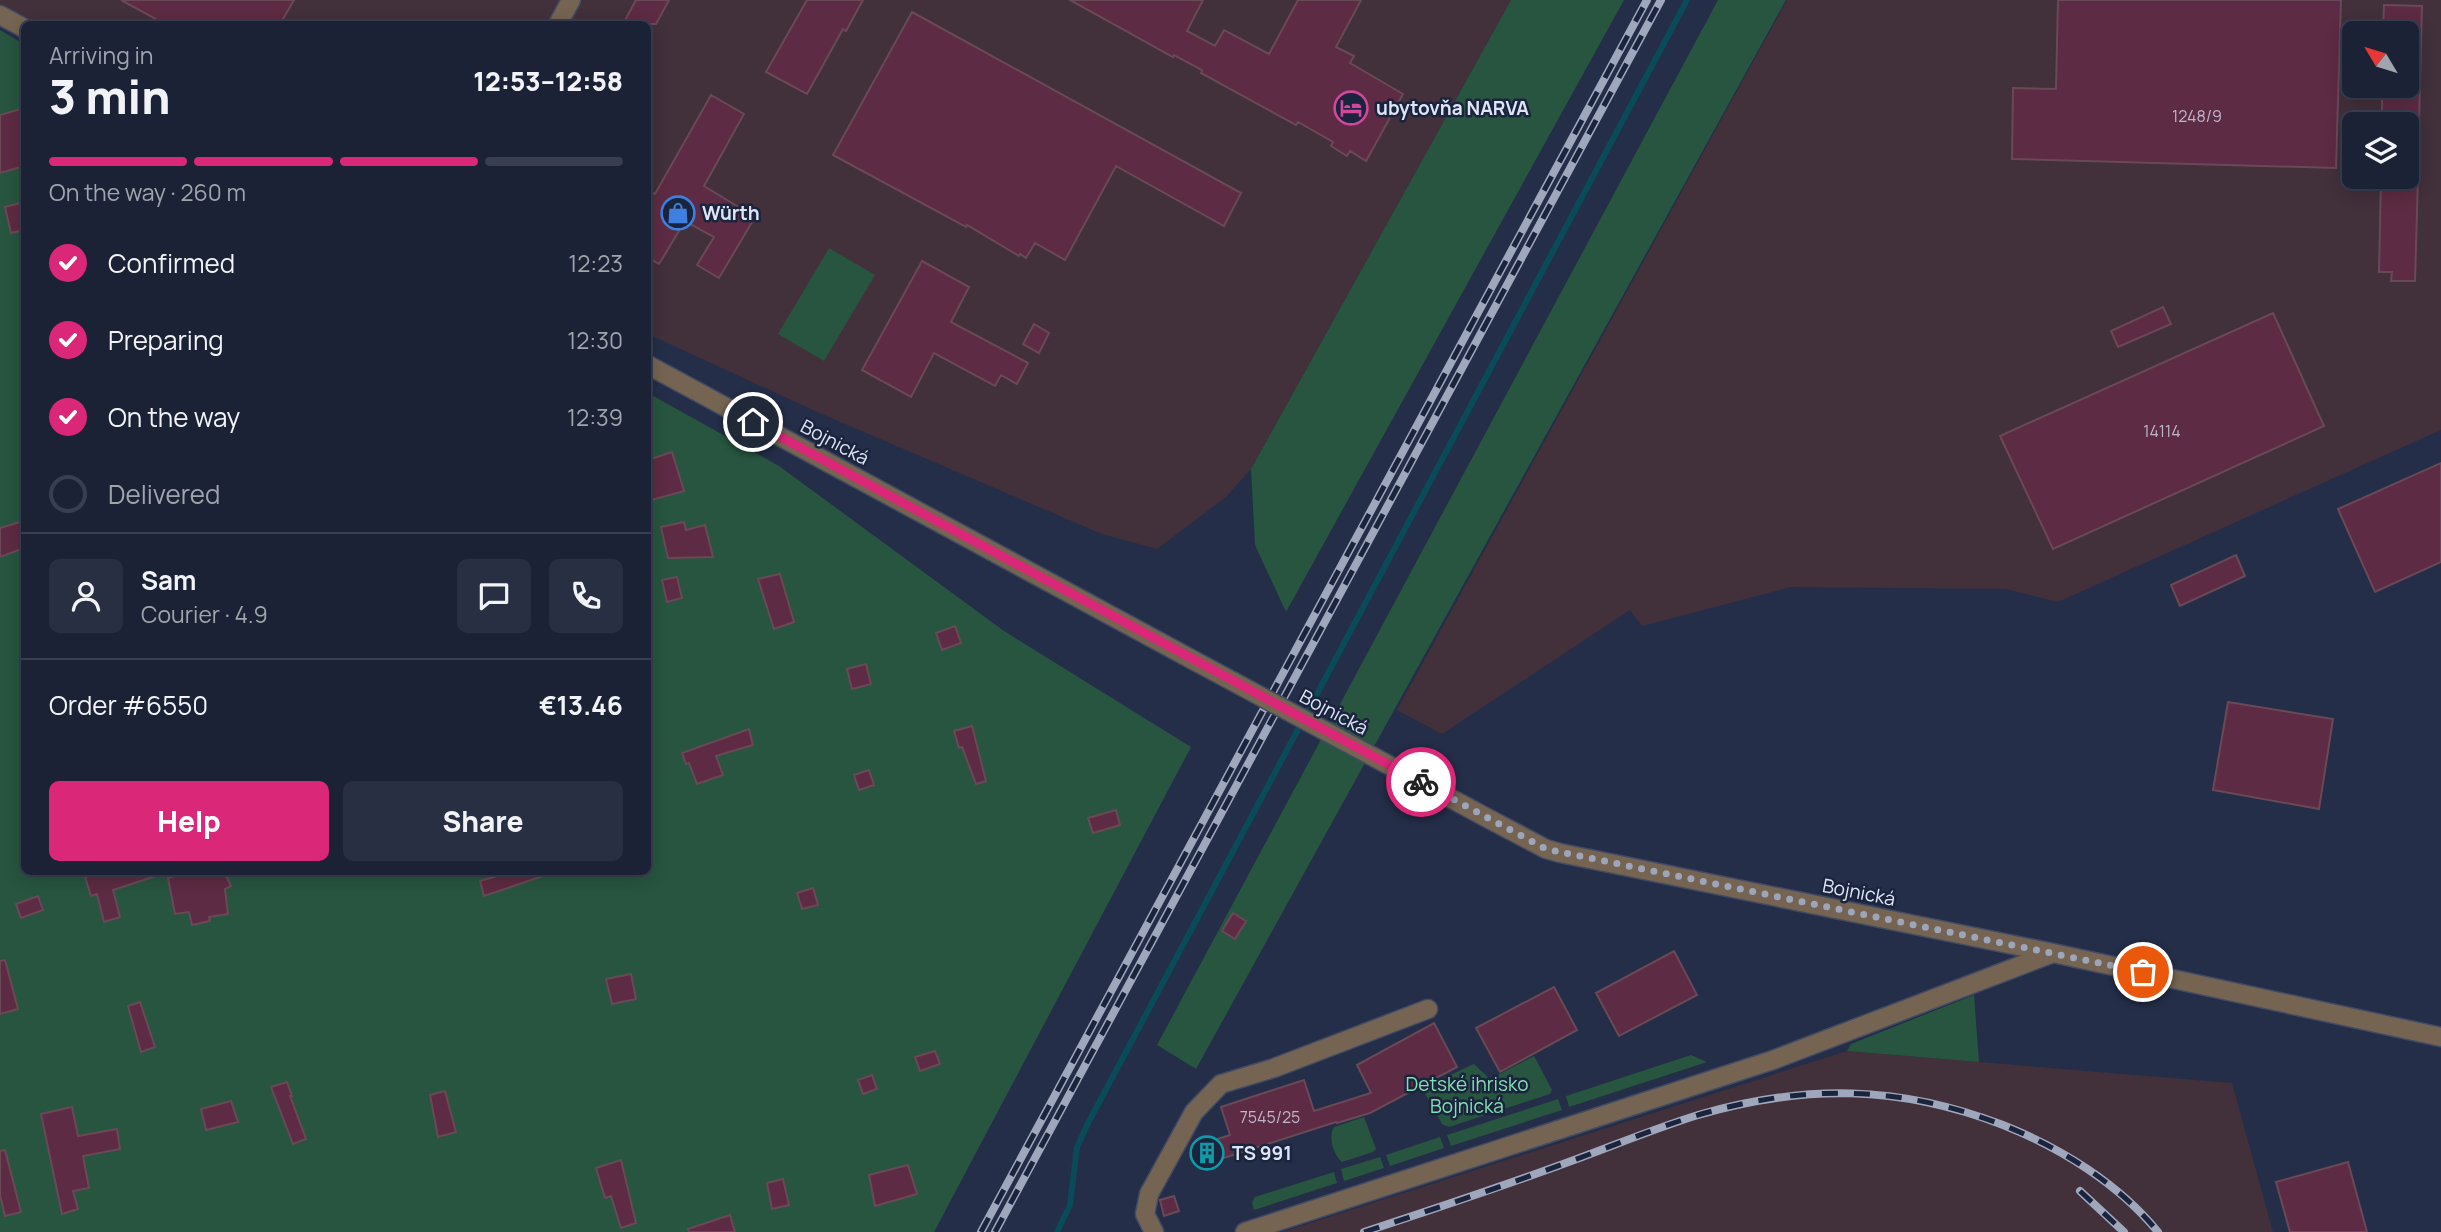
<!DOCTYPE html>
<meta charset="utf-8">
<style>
:root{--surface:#1b2236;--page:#282f42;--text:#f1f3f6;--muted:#a0a4ad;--line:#393f51;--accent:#db2777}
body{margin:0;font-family:Manrope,sans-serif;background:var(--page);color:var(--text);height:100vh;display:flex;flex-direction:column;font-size:26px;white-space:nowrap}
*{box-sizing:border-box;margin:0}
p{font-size:23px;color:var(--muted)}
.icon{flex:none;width:38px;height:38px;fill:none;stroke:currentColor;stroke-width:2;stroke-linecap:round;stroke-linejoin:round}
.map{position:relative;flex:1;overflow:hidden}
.sheet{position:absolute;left:21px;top:21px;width:630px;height:854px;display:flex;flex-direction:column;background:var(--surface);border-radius:10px;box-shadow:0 4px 18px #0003,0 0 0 2px var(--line)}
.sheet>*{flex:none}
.needle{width:46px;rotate:308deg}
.controls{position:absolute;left:2342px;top:21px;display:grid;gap:14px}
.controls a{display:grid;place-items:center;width:77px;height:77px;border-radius:10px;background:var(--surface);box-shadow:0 4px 18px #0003,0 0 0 2px var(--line);font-size:35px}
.pin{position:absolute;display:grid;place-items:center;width:60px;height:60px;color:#fff;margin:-30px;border:4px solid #fff;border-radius:50%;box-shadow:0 2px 7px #0007}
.courier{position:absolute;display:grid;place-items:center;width:70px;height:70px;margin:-35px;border:5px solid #db2777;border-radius:50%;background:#fff;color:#222;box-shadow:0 2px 9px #0007}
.headline em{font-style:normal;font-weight:800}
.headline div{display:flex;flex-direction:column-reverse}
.headline{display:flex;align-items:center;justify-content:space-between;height:119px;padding:0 28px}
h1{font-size:46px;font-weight:800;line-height:52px}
.bar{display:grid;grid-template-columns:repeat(4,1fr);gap:10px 7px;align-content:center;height:84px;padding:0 28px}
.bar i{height:9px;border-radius:5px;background:var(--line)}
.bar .on{background:var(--accent)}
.bar p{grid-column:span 4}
.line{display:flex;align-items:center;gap:18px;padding:0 28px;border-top:2px solid var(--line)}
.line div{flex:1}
.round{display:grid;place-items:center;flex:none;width:74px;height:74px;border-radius:10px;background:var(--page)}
ol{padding:0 28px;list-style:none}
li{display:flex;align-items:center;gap:21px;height:77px}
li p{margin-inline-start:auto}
li .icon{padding:7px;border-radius:50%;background:var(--accent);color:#fff;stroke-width:4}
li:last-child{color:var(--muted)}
li i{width:38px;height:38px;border:4px solid var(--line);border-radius:50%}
.primary-button{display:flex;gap:14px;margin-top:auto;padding:14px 28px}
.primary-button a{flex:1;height:80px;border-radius:10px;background:var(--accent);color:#fff;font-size:28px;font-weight:800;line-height:80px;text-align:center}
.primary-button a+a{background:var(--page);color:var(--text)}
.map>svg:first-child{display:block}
</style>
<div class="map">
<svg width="2441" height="1232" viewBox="0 0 2441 1232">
<rect width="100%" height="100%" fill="#242e48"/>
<!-- industrial -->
<path fill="#42303b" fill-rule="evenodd" d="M0 0H1511L1251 469 1226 497 1157 549 1102 534 815 411 648 334V24H28L0 10Z
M1787 0H2441V430L2058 602 2006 589 1791 587 1642 626 1630 610 1442 734 1397 710ZM2354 33H2406V86H2354ZM2354 124H2406V177H2354Z
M1847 1051 2232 1083 2273 1232H1282Z"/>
<!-- green -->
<path fill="#27553f" d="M1511 0H1624L1286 612 1255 545 1251 469Z
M1718 0H1786L1196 1069 1157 1045Z
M0 30 24 44V872H648V393L779 466 1004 631 1191 747 934 1232H0Z
M829 248 875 275 824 361 778 334Z
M1974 995 1979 1062 1847 1051 1851 1044Z
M1691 1055 1707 1062 1569 1107 1566 1096Z
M1534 1056 1552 1090 1550 1094 1449 1127 1442 1124 1422 1088 1474 1064 1490 1079Z
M1558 1099 1562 1110 1451 1146 1447 1135Z
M1364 1117 1376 1149 1373 1152 1342 1162C1333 1154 1328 1137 1334 1127Z
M1440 1137 1444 1148 1390 1166 1386 1155Z
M1380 1157 1384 1168 1344 1181 1341 1169Z
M1334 1172 1337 1183 1254 1210 1252 1203 1255 1197Z"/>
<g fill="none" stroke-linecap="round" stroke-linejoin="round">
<!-- stream -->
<path stroke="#094b58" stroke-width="6" d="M1057 1232 1070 1205 1077 1147 1087 1125 1687 0"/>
</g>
<!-- building -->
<path fill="#5d2b43" stroke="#6a4957" stroke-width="2" d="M121 0H294L280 24H165Z
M636 0H669L656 24H623Z
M807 0H863L846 31 843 29 807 94 766 72Z
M1070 0H1203L1187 31 1215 46 1224 30 1269 54 1298 0H1361L1336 47 1354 56 1350 63 1403 94 1366 161 1350 151 1347 156 1331 146 1333 142 1298 122 1296 125 1201 73 1202 70 1174 55 1173 57Z
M2058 0H2341L2336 168 2012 159 2013 88 2056 89Z
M2384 5 2422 6 2419 124H2382V86H2406V33H2383Z
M912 12 1241 193 1224 226 1116 166 1065 260 1035 243 1026 258 1020 254 1019 256 967 225 966 227 833 155Z
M711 95 744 114 704 186 755 217 719 278 697 265 714 237 685 221 659 264 648 258V190L655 194Z
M24 108V166L0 173V115Z
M2381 177H2418L2415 281H2391L2392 272H2379Z
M24 202V230L11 233 5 207Z
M922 261 969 287 951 322 1028 363 1017 384 1001 375 995 386 934 353 911 397 862 370Z
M2163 307 2171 324 2118 347 2111 331Z
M2273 313 2324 426 2053 549 2000 436Z
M1034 324 1049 333 1039 353 1023 344Z
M672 452 684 491 648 501V460Z
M2441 463V562L2375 592 2338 509Z
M20 522 24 536V548L0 557V528Z
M684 522 686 530 705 525 713 557 668 558 661 527Z
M2236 555 2245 576 2180 606 2171 585Z
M780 574 794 622 774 629 758 579Z
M677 577 682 598 667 602 662 580Z
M955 626 961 643 942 650 936 633Z
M866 664 871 684 852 689 847 669Z
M2228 702 2333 719 2319 809 2213 790Z
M972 726 986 781 976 784 962 747 959 748 954 731Z
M749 729 753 745 716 756 723 775 697 784 689 763 686 764 682 753Z
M869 770 874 785 859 790 854 775Z
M1116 810 1120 825 1093 833 1088 818Z
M101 872H158L159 875 113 890 120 917 104 922 97 894 91 896 85 877Z
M186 872H224L231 886 225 889 228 914 209 917 210 921 192 925 189 912 175 914 168 878Z
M512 872H545L546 875 484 896 480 881Z
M813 888 818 905 802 909 797 893Z
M38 896 43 910 21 918 16 904Z
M1233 913 1246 921 1235 939 1222 931Z
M1674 951 1697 995 1619 1036 1596 993Z
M5 960 18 1009 0 1014V961Z
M631 974 636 999 612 1004 606 979Z
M1554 987 1577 1030 1500 1072 1476 1028Z
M140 1002 155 1047 141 1052 128 1006Z
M1434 1023 1457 1067 1370 1113 1337 1123 1336 1122 1199 1166 1193 1147 1230 1135 1221 1107 1304 1080 1314 1111 1371 1093 1357 1065Z
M935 1051 940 1064 920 1071 915 1057Z
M872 1075 877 1089 863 1094 858 1080Z
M287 1082 292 1096H290L306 1139 293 1144 271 1087Z
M445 1091 456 1132 438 1137 430 1095Z
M231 1101 238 1122 206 1130 201 1109Z
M72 1107 78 1136 117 1129 120 1149 83 1156 89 1188 73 1191 78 1209 62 1214 41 1114Z
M5 1150 21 1212 5 1216 0 1195V1151Z
M621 1160 636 1223 621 1228 611 1196 605 1198 596 1168Z
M2348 1162 2367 1232H2290L2276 1182Z
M908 1165 917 1194 875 1206 869 1175Z
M783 1179 789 1205 772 1209 767 1183Z
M1174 1196 1179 1211 1164 1216 1160 1200Z
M730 1215 735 1232H689L688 1229Z"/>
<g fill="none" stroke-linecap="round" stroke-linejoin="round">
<defs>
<path id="street" d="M0 15 24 28
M558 24 571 0
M648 365 1193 660
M1491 820 1546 849 1560 853 2053 953 2441 1037
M1154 1232 1145 1214 1149 1194 1194 1112 1221 1084 1274 1068 1428 1009
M1245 1232 1773 1060 2053 953"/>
</defs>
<!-- street casing -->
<use href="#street" stroke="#424b64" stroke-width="21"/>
<!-- street -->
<use href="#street" stroke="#766452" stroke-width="18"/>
<defs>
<path id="rail" d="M2080 1191 2124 1232
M981 1232 1647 0
M995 1232 1661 0
M1364 1232C1434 1209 1504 1186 1574 1160 1615 1145 1656 1128 1698 1115 1805 1084 1899 1085 2003 1125 2061 1148 2119 1184 2158 1232"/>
</defs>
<!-- rail casing -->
<use href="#rail" stroke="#9fa7bc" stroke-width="8"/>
<!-- rail -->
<use href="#rail" stroke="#1b243d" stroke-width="5" stroke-dasharray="16" stroke-linecap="butt"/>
<defs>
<path id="street-bridge" d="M1193 660 1491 820"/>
</defs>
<!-- street-bridge casing -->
<use href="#street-bridge" stroke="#424b64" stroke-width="21" stroke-linecap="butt"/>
<!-- street-bridge -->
<use href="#street-bridge" stroke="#766452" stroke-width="18"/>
</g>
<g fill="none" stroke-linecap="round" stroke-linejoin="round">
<!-- done -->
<path stroke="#9da5ba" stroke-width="7" stroke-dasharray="0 12.6" d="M1421 782 1546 849 2143 972"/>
<!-- route -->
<path stroke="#db2777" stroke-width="9" d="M753 422 1421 782"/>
</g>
<!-- icons -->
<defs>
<symbol id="hotel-ring" viewBox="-11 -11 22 22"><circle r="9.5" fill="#1b243d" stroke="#d1479c" stroke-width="1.5"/><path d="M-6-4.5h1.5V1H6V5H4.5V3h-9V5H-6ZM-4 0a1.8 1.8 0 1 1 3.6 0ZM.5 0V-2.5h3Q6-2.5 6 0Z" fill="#d1479c"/></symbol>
<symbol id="shop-ring" viewBox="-11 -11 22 22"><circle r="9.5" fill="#1b243d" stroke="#3f7fe0" stroke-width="1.5"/><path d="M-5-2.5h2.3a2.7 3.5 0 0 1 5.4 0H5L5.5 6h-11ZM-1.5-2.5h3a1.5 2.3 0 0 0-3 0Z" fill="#3f7fe0"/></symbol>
<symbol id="building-ring" viewBox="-11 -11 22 22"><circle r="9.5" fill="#1b243d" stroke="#0f9aa8" stroke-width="1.5"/><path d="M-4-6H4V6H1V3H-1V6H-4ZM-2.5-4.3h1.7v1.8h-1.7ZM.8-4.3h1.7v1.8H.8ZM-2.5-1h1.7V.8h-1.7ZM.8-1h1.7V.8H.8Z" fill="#0f9aa8"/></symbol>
</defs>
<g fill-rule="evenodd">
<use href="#hotel-ring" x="1332" y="89" width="38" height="38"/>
<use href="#shop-ring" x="659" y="194" width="38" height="38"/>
<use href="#building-ring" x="1188" y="1134" width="38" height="38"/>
</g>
<g text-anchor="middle" stroke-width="5" stroke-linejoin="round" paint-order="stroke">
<!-- number labels -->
<g font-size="16" fill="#beb6ca">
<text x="2197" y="122">1248/9</text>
<text x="2162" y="437">14114</text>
<text x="1270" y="1123">7545/25</text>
</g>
<!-- poi labels -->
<g font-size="19" font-weight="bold" fill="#dee5f7" stroke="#1b243d" text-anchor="start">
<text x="1376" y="115">ubytovňa NARVA</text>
<text x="702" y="220">Würth</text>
<text x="1232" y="1160">TS 991</text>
</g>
<!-- street labels -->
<g font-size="19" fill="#dee5f7" stroke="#1b243d">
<text transform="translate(835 442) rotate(28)" y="7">Bojnická</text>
<text transform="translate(1334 712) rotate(28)" y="7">Bojnická</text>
<text transform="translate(1859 892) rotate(11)" y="7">Bojnická</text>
</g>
<!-- park labels -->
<g font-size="19" fill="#84dfb1" stroke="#1b243d">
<text x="1467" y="1091">Detské ihrisko<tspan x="1467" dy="22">Bojnická</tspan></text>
</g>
</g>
</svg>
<div class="controls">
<a><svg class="needle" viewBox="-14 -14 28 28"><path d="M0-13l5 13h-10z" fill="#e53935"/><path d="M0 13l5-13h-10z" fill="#a0a4ad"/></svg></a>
<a><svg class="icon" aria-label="layers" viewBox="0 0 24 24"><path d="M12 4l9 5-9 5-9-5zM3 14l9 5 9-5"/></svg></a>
</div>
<div class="pin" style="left:2143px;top:972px;background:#ea580c"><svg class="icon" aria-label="bag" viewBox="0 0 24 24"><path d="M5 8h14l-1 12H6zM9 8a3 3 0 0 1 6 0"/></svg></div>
<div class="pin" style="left:753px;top:422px;background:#1f2937"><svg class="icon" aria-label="home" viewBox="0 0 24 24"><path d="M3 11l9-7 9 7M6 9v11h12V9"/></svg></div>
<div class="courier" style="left:1421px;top:782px"><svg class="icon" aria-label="bike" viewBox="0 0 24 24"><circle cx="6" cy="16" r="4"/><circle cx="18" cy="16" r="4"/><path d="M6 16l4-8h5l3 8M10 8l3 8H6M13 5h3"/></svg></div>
<section class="sheet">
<div class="headline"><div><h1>3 min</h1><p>Arriving in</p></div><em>12:53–12:58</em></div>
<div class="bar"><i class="on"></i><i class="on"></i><i class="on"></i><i></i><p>On the way · 260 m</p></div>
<ol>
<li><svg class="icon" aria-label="check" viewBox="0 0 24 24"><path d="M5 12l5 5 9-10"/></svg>Confirmed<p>12:23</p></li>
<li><svg class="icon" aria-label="check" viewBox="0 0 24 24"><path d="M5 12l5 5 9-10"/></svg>Preparing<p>12:30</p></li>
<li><svg class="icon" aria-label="check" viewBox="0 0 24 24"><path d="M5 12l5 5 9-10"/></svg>On the way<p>12:39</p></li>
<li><i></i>Delivered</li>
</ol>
<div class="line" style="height:126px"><a class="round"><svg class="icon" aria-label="person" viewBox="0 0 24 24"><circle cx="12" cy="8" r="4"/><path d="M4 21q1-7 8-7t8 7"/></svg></a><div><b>Sam</b><p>Courier · 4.9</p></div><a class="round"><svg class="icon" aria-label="chat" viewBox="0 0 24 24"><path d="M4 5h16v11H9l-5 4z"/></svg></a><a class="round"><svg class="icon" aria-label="phone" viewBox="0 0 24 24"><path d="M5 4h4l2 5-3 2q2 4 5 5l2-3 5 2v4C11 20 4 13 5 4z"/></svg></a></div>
<div class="line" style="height:91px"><div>Order #6550</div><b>€13.46</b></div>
<div class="primary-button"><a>Help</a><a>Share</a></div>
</section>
</div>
